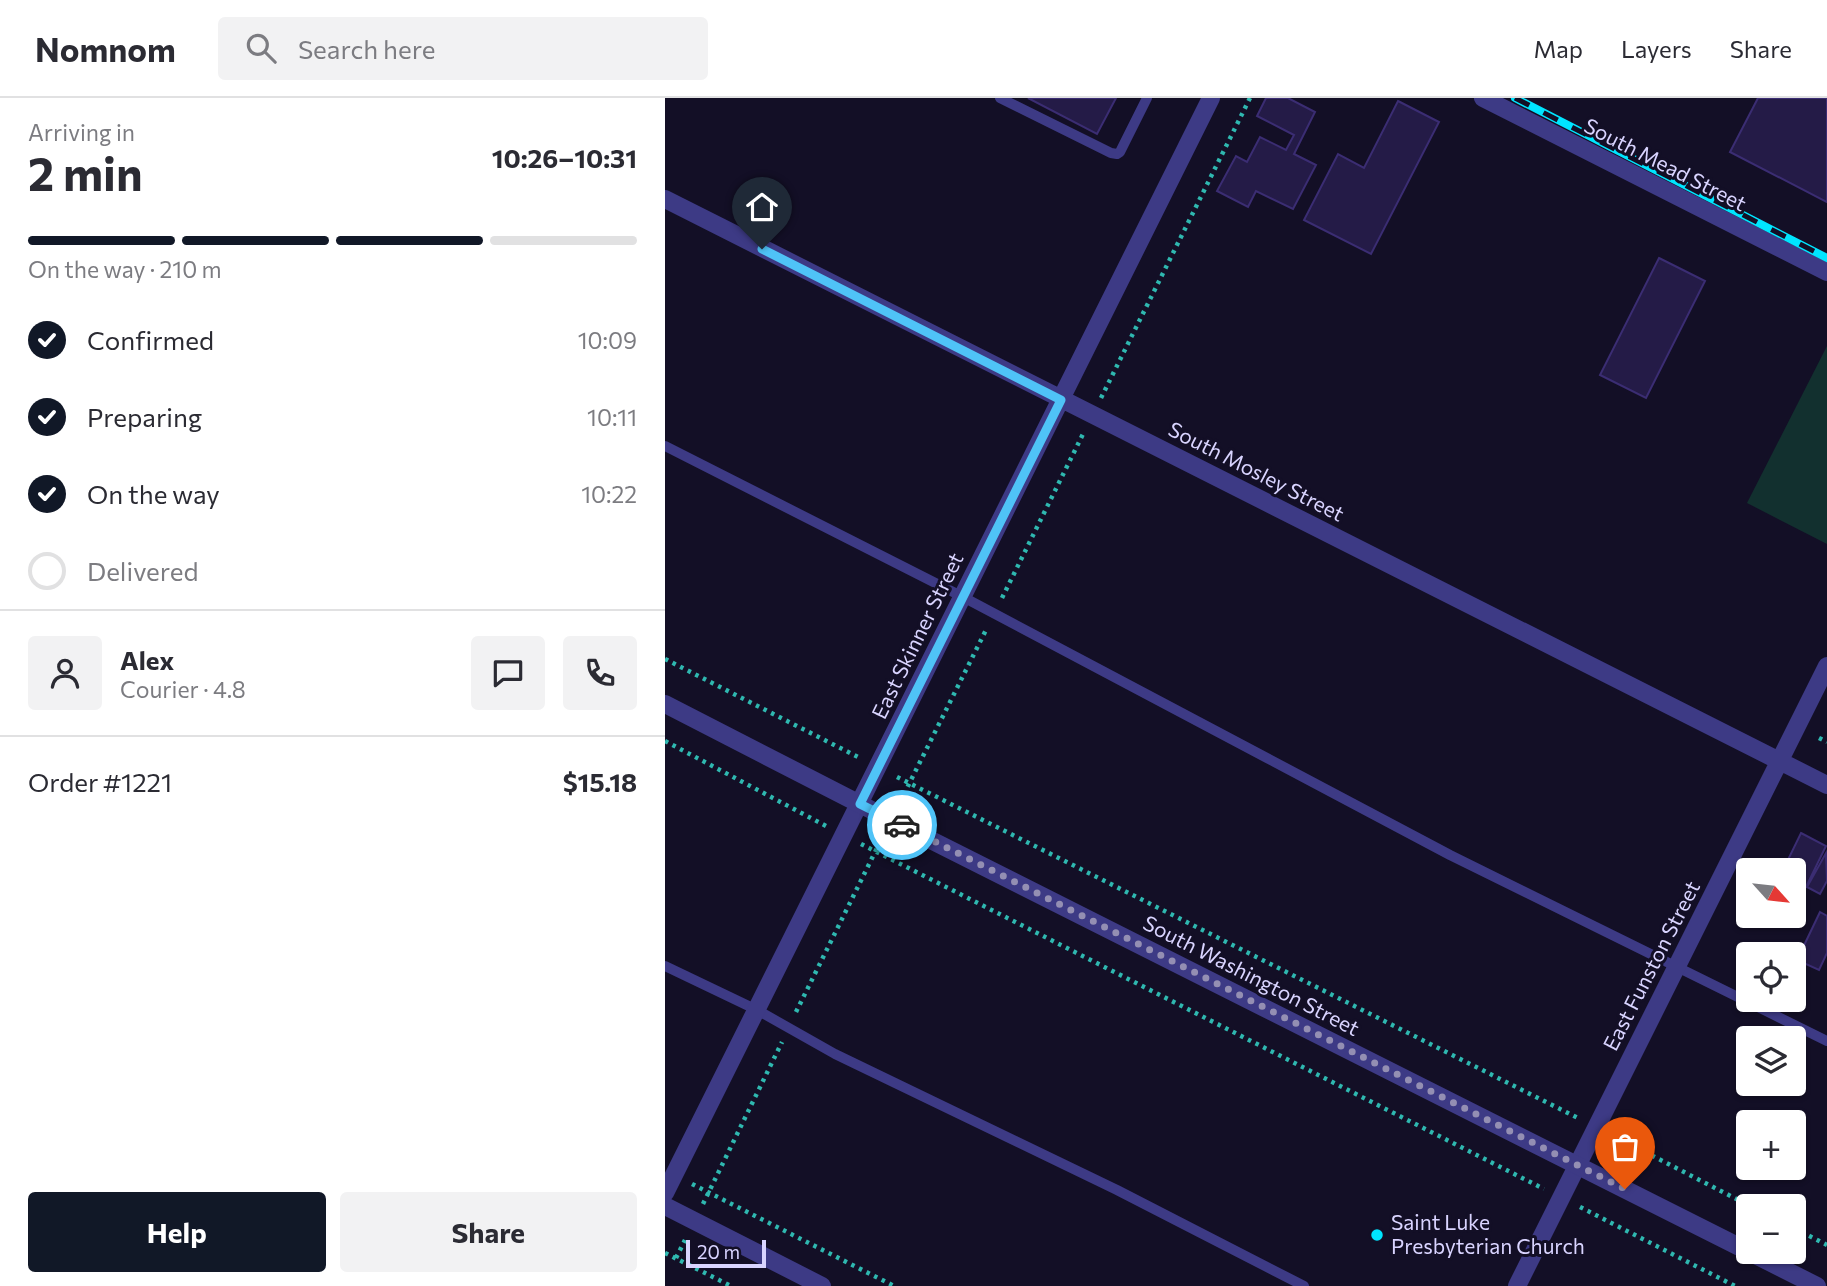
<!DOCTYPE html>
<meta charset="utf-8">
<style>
:root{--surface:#fff;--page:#f2f2f3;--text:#2b2b33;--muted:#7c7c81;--line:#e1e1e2;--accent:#111827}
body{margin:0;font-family:Commissioner,sans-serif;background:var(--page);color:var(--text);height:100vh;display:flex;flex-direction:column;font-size:26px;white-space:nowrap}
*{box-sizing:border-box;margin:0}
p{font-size:23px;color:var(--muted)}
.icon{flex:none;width:38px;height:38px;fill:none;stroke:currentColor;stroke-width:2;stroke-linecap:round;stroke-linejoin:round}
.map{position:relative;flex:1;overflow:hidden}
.sheet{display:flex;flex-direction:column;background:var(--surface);width:665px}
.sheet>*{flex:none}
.needle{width:46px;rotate:117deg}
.buttons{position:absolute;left:1071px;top:760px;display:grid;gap:14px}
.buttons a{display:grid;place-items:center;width:70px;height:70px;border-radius:7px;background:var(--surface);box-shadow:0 2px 5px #0004;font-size:35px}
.scale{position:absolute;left:21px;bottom:18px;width:80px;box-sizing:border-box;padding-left:7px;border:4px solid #d9d4ff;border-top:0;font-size:19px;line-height:24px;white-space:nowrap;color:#d9d4ff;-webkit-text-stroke:5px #130f26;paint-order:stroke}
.pin{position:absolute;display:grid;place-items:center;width:60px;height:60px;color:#fff;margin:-72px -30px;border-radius:50% 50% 50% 0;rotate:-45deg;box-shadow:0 0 7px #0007}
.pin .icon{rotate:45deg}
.courier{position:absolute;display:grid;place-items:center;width:70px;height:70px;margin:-35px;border:5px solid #4fc3f7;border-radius:50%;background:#fff;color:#222;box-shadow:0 2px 9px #0007}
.summary em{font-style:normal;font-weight:700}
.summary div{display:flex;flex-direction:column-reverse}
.summary{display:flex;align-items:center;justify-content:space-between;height:119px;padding:0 28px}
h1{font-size:46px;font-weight:700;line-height:52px}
.bar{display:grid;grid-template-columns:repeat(4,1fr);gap:10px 7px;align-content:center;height:84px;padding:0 28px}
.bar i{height:9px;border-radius:5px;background:var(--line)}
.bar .current{background:var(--accent)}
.bar p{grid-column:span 4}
.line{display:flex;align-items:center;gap:18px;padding:0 28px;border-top:2px solid var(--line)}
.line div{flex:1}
.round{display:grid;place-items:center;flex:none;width:74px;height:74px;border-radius:7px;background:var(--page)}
ol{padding:0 28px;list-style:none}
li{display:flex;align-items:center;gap:21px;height:77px}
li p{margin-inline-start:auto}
li .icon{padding:7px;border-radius:50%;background:var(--accent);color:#fff;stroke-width:4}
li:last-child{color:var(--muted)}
li i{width:38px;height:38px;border:4px solid var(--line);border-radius:50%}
.cta{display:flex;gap:14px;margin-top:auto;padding:14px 28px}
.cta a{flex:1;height:80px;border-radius:7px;background:var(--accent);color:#fff;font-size:28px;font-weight:700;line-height:80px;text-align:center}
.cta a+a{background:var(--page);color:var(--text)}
header{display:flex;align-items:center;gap:42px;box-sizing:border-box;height:98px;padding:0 35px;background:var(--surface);border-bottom:2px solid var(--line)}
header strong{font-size:33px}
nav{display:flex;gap:38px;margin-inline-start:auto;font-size:24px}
.search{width:490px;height:63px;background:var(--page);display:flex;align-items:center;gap:18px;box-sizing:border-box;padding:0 24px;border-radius:7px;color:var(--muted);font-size:26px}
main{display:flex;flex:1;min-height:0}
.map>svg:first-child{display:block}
</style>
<header>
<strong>Nomnom</strong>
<div class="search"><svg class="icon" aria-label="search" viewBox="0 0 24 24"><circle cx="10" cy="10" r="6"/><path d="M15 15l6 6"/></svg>Search here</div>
<nav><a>Map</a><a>Layers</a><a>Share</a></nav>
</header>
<main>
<section class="sheet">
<div class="summary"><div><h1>2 min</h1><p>Arriving in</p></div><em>10:26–10:31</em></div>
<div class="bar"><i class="current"></i><i class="current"></i><i class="current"></i><i></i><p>On the way · 210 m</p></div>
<ol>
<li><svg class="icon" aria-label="check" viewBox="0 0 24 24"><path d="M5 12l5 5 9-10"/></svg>Confirmed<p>10:09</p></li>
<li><svg class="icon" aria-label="check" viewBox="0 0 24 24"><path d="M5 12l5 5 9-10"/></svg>Preparing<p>10:11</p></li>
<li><svg class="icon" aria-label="check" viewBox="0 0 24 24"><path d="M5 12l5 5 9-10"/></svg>On the way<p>10:22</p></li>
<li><i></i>Delivered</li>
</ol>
<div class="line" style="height:126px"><a class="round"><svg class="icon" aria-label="person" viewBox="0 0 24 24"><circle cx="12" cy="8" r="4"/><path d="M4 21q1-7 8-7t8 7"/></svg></a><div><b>Alex</b><p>Courier · 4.8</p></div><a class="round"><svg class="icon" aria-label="chat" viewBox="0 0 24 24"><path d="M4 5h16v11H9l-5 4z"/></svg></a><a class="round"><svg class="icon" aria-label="phone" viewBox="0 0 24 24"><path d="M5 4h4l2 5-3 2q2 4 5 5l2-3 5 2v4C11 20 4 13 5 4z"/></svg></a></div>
<div class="line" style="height:91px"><div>Order #1221</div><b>$15.18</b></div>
<div class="cta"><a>Help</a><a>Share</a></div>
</section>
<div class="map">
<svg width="1162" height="1188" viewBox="0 0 1162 1188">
<rect width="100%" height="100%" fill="#130f26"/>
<!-- green -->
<path fill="#12302f" d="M1162 248V446L1082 405Z"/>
<!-- building -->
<path fill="#241b47" stroke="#3b2d73" stroke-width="2" d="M363 0H451L432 36Z
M601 0H623L650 14 629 56 651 67 628 111 591 93 583 109 552 93 571 58 582 64 595 39 621 52 629 37 592 18Z
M1093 0H1162V104L1065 54Z
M733 3 774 24 706 156 639 122 673 56 699 70Z
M994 160 1040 183 981 300 935 277Z
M1136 735 1161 748 1141 789 1129 783V772H1118Z
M1161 755 1162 783 1155 796 1142 789Z
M1155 814 1162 818V855L1154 872 1132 862Z
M1083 858V880L1074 875Z"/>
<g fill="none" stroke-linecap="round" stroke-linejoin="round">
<!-- path -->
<path stroke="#2fb8b0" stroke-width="4.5" stroke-dasharray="3.5 5" stroke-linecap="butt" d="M436 300 585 0
M337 500 418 336
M0 561 193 659
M1154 640 1162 644
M0 643 161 728
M232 679 913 1020
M235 704 322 530
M196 746 879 1091
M131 914 217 740
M949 1038 1085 1108
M27 1086 229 1188
M38 1106 117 944
M915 1109 1070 1188
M1129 1130 1162 1147
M0 1155 66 1188
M11 1160 20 1142"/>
<!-- service -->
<path stroke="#3d3a85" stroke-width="10" d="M335 0 446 55 452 56 455 54 482 0
M0 348 298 499 785 757 1162 943
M0 868 92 912 170 956 452 1092 639 1188"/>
<!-- minor -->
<path stroke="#3d3a85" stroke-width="18" d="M818 0 1162 174
M0 101 1162 687
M0 1095 546 0
M0 1108 157 1188
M852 1188 1162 568"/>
<!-- tertiary -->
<path stroke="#3d3a85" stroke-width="18" d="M0 606 226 722 1152 1188"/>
<defs>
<path id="rail" d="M850 0 1162 160"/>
</defs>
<!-- rail casing -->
<use href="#rail" stroke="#00e5ff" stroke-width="8"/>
<!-- rail -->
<use href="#rail" stroke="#130f26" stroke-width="5" stroke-dasharray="16" stroke-linecap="butt"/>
</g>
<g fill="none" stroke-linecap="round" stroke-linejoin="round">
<!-- done -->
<path stroke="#948fb3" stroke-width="7" stroke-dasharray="0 12.6" d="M237 727 960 1091"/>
<!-- route -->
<path stroke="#4fc3f7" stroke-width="9" d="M97 151 396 302 195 706 237 727"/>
</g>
<!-- markers -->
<circle fill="#00e5ff" stroke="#130f26" stroke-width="2.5" cx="712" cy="1137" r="7"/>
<g text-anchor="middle" stroke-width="6" stroke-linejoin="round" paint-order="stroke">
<!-- street labels -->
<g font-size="21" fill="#d9d4ff" stroke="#130f26">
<text transform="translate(1000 67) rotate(27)" y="7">South Mead Street</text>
<text transform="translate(591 374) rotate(27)" y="7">South Mosley Street</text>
<text transform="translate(253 538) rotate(-64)" y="7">East Skinner Street</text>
<text transform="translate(987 868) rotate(-63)" y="7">East Funston Street</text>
<text transform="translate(586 878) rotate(27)" y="7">South Washington Street</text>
</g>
<!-- poi labels -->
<g font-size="21" fill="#d9d4ff" stroke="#130f26" text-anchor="start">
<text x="726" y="1132">Saint Luke<tspan x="726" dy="24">Presbyterian Church</tspan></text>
</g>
</g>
</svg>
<div class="buttons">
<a><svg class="needle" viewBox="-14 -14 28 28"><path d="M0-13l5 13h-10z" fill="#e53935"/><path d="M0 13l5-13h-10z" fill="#7c7c81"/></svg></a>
<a><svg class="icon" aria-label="locate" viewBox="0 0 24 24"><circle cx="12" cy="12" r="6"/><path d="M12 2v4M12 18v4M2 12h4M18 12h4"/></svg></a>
<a><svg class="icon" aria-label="layers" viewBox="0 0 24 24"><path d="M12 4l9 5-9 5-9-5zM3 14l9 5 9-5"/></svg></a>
<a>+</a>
<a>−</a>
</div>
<div class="scale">20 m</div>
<div class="pin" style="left:960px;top:1091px;background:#ea580c"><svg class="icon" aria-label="bag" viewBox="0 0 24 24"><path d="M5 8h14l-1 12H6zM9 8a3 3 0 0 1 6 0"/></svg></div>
<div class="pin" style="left:97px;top:151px;background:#1f2937"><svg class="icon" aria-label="home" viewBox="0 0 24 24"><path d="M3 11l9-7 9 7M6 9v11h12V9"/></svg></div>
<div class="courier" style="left:237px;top:727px"><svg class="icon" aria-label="car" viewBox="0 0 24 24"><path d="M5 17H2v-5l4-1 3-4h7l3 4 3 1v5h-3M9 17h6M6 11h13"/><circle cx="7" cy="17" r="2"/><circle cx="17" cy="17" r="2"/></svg></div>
</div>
</main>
